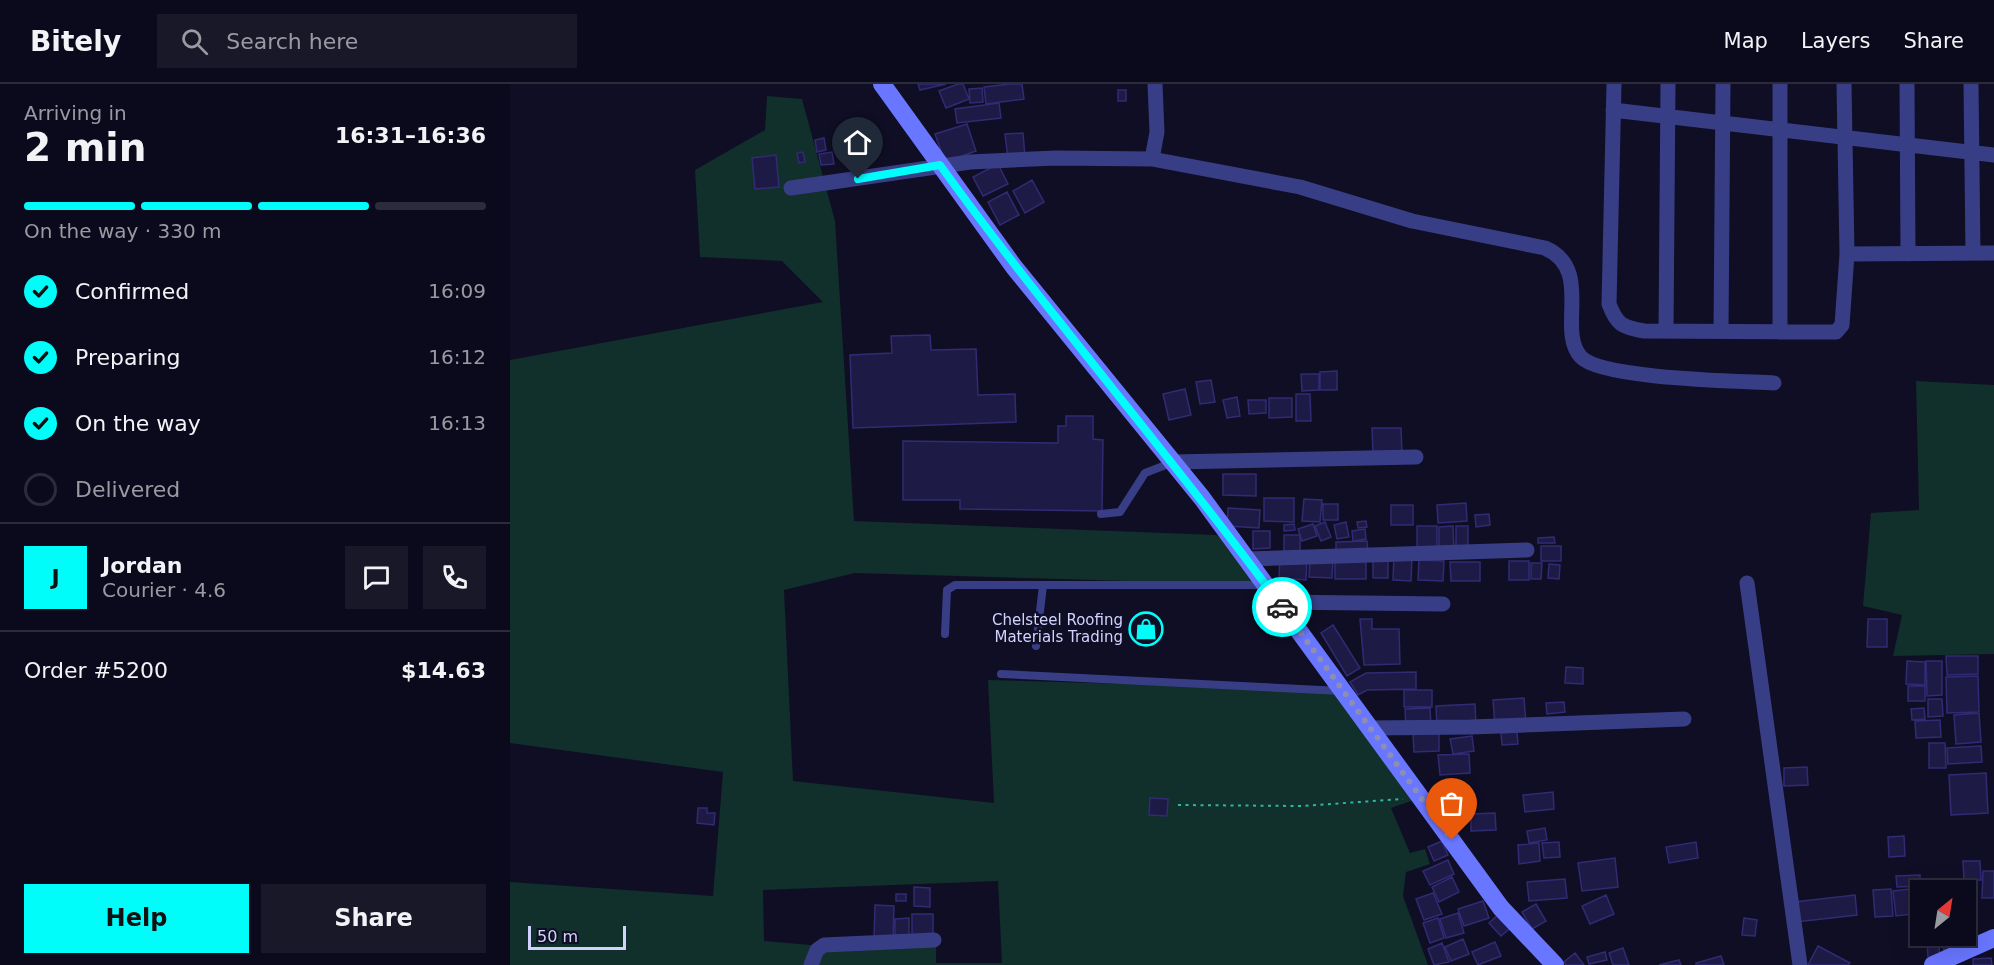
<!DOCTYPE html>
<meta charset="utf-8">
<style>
:root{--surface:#0b0a1c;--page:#191829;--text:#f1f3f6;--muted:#9a9aa3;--line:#2b2b3b;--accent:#00fdfa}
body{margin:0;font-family:"DejaVu Sans",sans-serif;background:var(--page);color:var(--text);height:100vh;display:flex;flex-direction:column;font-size:22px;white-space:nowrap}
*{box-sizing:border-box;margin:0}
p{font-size:20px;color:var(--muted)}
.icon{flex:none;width:33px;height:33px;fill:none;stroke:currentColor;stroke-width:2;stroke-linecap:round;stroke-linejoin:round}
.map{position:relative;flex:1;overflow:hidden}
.panel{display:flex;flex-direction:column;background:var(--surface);width:510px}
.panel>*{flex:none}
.needle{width:39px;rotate:30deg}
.tools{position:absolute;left:1400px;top:796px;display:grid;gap:12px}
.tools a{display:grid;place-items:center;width:66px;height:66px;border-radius:0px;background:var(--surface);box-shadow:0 6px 24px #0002,0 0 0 2px var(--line);font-size:30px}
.scale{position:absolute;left:18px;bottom:15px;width:98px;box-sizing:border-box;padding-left:6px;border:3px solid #d2d2ff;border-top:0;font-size:16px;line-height:21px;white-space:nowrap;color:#d2d2ff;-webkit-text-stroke:4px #0f0e25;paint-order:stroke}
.pin{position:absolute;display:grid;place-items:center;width:51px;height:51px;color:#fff;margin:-62px -26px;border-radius:50% 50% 50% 0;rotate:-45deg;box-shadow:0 0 6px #0007}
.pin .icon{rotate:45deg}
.courier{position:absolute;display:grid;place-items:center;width:60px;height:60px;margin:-30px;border:4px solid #00fdfa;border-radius:50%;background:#fff;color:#222;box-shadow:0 2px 8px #0007}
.overview em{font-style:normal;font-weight:600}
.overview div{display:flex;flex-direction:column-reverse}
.overview{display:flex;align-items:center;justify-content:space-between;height:102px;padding:0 24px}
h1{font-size:39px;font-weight:600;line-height:45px}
.bar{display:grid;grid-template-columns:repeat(4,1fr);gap:9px 6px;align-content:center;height:72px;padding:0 24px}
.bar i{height:8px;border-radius:4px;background:var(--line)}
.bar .active{background:var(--accent)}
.bar p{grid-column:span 4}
.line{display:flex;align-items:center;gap:15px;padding:0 24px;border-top:2px solid var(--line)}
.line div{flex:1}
.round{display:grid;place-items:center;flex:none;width:63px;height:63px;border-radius:0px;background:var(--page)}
ol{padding:0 24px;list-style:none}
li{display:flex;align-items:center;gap:18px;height:66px}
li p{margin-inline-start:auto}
li .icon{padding:6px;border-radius:50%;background:var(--accent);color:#111;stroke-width:4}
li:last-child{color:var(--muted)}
li i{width:33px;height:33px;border:3px solid var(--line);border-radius:50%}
.primary-button{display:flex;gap:12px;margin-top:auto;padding:12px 24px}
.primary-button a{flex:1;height:69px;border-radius:0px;background:var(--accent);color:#111;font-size:24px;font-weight:600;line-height:69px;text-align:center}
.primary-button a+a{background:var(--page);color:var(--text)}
header{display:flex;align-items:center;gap:36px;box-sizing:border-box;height:84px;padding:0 30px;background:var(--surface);border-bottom:2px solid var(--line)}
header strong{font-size:28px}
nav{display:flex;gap:33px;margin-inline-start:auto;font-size:21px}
.search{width:420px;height:54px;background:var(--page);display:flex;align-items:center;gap:15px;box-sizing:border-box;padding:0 21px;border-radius:0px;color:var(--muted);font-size:22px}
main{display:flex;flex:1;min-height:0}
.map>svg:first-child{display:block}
</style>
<header>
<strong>Bitely</strong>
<div class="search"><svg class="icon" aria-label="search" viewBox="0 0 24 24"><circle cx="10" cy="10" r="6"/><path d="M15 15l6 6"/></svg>Search here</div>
<nav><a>Map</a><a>Layers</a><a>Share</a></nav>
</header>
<main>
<section class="panel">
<div class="overview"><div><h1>2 min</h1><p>Arriving in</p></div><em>16:31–16:36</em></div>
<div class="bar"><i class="active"></i><i class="active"></i><i class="active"></i><i></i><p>On the way · 330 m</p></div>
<ol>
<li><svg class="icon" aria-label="check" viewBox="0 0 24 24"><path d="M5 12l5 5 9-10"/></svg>Confirmed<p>16:09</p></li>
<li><svg class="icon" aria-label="check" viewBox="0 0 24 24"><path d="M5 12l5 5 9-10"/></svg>Preparing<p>16:12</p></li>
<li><svg class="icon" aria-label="check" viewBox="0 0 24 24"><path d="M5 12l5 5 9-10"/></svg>On the way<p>16:13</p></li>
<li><i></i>Delivered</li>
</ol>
<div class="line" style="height:108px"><b class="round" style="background:var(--accent);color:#111">J</b><div><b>Jordan</b><p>Courier · 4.6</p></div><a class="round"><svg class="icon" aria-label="chat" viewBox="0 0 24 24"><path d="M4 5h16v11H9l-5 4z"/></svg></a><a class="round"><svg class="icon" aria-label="phone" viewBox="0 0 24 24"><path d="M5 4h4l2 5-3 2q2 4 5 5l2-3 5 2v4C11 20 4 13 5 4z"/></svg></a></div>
<div class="line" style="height:78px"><div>Order #5200</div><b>$14.63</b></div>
<div class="primary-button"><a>Help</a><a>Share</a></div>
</section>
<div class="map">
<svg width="1484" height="881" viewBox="0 0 1484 881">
<rect width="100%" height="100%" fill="#0f0e25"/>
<!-- green -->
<path fill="#112f2b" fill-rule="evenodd" d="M257 12 292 15 325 137 344 437 706 451 723 456 756 501 345 489 274 506 283 697 484 719 478 596 825 606 904 716 881 724 900 769 915 765 920 780 896 788 893 812 918 881H0V798L203 812 213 688 0 659V276L313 218 272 177 190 173 185 86 255 46ZM488 797 492 879H426V857L313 862 254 857 253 806Z
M1406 297 1484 301V570L1383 572 1392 531 1353 522 1361 429 1409 426Z"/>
<!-- building -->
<path fill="#1e1a46" stroke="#312b73" stroke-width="1.5" d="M408 0H436L410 6Z
M448 0H453L459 15 436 24 429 7Z
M500 0H512L514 15 476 20 474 3Z
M472 4 473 18 460 19 459 5Z
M608 6H616V17H608Z
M489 19 491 34 447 39 445 25Z
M457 40 466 67 435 78 425 50Z
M513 49 515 73 498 75 495 50Z
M314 54 316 66 307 68 305 56Z
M293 68 295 78 289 79 287 69Z
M322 68 324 80 311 81 309 70Z
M266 71 269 103 245 105 242 74Z
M488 80 498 100 473 112 463 93Z
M522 96 534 118 515 129 503 107Z
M497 108 509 131 490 141 478 118Z
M420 251 421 266 466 265 468 311 505 310 506 338 343 344 340 271 382 269 381 252Z
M827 287V306H810V288Z
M791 290H809V306L792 307Z
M701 296 705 318 690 320 686 298Z
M675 305 681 331 659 336 653 310Z
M786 310H800L801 337H786Z
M727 313 730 332 717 334 713 316Z
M759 314H782V333L759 334Z
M738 316H756V329L739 330Z
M556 332H583V355L593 356 592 427 450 425V416H393V357L548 359V342H556Z
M862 344H891L892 369 863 370Z
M713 390H746V412L713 411Z
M754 414H784V438L754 437Z
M794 415 812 416 810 438 792 437Z
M956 419 957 437 928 439 927 421Z
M813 420H828V436H813Z
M881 421H903V441H881Z
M718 424 750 426 749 444 717 442Z
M979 430 980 441 966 443 965 431Z
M856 437 857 443 848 444 847 438Z
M815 438 821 453 811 457 805 442Z
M836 438 839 453 827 455 824 441Z
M784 440 785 446 774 447V441Z
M803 440 807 452 792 457 788 445Z
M907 442H927V467H907Z
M943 442 944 466 929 467V443Z
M946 442H958V466H946Z
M855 445 856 455 843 457 842 447Z
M743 447H760V464L743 465Z
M774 451H790V468H774Z
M1044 453 1045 459H1028V454Z
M857 457 858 469 826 470V458Z
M1031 462H1051V477H1031Z
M884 470 902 471 901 497 883 496Z
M825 473H856V495H825Z
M863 473H878V494H863Z
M770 474 797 475 796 496 769 494Z
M800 474 823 475 822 494 799 493Z
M909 476 934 477 933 497 908 496Z
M999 477H1019V496H999Z
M940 478H970V497H941Z
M1021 479H1032L1031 495H1021Z
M1039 480 1050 481 1049 495 1038 494Z
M850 535H862V545H889L890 580 854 581Z
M1358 535H1377V563H1357Z
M823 541 850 584 837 592 811 549Z
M1436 572H1468V590L1437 591Z
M1397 577 1415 578V601L1396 600Z
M1416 577H1432V611L1417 612Z
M1056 583 1073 584V600L1055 599Z
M906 588V605L857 606 848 611 840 598 856 589Z
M1468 592 1469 628 1437 629 1436 593Z
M1398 602H1415V617H1398Z
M894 606H922V623H894Z
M1014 614 1016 639 985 642 983 616Z
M1418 615H1432L1433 632 1418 633Z
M1054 618 1055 628 1037 630 1036 619Z
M965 620 966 642 927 643 926 622Z
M920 624 921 643 896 644 895 625Z
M1414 624 1415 635 1402 636 1401 625Z
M1469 629 1471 658 1446 660 1444 631Z
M1430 636 1431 653 1406 654 1405 637Z
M1007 648 1008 660 992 661 991 649Z
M903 649H929V667L904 668Z
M962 652 964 667 943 670 940 655Z
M1419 659H1435L1436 684H1419Z
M1471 662 1472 678 1438 680 1437 664Z
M959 670 960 689 930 691 928 671Z
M1297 683 1298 701 1274 702V684Z
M1476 689 1478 729 1441 731 1439 691Z
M1043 708 1044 725 1015 728 1013 711Z
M640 714 658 715 657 732 639 731Z
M944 720H958L959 734 945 735Z
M188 724H197V729H205L204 741 187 739Z
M985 729 986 746 961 747V730Z
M1035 744 1037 756 1019 759 1017 747Z
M1394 752 1395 772 1379 773 1378 753Z
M932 757 938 771 924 777 918 763Z
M1049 758 1050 773 1034 774 1032 759Z
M1186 758 1188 774 1159 779 1156 763Z
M1029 759 1030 777 1009 780 1008 761Z
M1105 774 1108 803 1072 807 1068 779Z
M938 776 944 790 920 801 913 787Z
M1453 777H1470L1471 796H1454Z
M1473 787H1484V814H1472Z
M1410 791V802L1387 803 1386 792Z
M942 793 949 808 929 818 922 803Z
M1055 795 1057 814 1019 817 1017 798Z
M404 803 420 804V823L404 822Z
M1409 804 1410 829 1386 832 1383 807Z
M1381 805 1383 832 1365 833 1363 806Z
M923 809 932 830 914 836 906 815Z
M386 810H396V817H386Z
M1096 811 1104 830 1080 840 1072 822Z
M1345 811 1347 831 1286 838 1284 818Z
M973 817 979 834 954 842 948 825Z
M1026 820 1036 837 1022 845 1012 828Z
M365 821 384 822 383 856 364 855Z
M991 828 1003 842 991 852 979 839Z
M948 829 954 849 936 854 930 835Z
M402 830H423V852L402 851Z
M399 834V851H385V835Z
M928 834 934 854 920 859 913 839Z
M1234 834 1247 836 1245 852 1232 851Z
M1432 852H1444L1446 864 1434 866Z
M953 855 959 870 941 877 935 863Z
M1428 855 1430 873 1418 874 1417 856Z
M985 858 991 872 968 881 962 868Z
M932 859 939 878 924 881 918 865Z
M1308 862 1340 879 1338 881H1298Z
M1113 864 1119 881H1103L1099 869Z
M1095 868 1097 876 1079 880 1077 873Z
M1065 869 1074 881H1056L1054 878Z
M1211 872 1214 881H1186V879Z
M1481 874 1482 881H1463V875Z
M1169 876 1171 881H1149Z"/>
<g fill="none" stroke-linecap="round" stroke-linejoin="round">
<!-- path -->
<path stroke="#2db8a0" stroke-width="2" stroke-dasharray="3 4.5" stroke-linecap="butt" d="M668 721 791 722 893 715"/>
<!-- lane -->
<path stroke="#383e85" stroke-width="8" d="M591 430 610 428 635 389 661 379
M435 550 437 506 445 501H754
M526 562 533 501
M491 590 832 607"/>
<!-- street -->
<path stroke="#383e85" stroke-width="15" d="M1104 0 1099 220C1107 241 1112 243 1134 247L1326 248 1332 241 1337 170 1334 0
M1270 0V248
M1397 0 1398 170
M1461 0 1463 169
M1103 26 1484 71
M642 75 647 48 645 0
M281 104 460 78 546 74 642 75 790 103 902 137 1035 164C1084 185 1046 246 1071 273 1091 295 1229 297 1264 299
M1337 170 1484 169
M1156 247 1158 0
M1211 247 1213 0
M663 378 906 373
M737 475 1017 466
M1237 499 1290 881
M768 518 933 520
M860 644 961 643 1174 635
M301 881 307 866 314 861 424 856"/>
<!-- secondary -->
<path stroke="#6976ff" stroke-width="18" d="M372 0 504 183 692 414 991 824 1045 881
M1423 881 1484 854"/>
</g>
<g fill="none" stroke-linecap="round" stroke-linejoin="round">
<!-- done -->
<path stroke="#8e8db3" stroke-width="6" stroke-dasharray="0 10.8" d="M772 523 942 756"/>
<!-- route -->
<path stroke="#00fdfa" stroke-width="8" d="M348 95 430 81C539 232 662 372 772 523"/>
</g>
<!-- icons -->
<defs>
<symbol id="shop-ring" viewBox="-11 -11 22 22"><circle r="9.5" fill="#0f0e25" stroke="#00fdfa" stroke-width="1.5"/><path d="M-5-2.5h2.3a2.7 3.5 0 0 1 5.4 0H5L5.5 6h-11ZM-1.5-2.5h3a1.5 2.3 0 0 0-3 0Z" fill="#00fdfa"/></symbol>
</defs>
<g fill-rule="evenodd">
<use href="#shop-ring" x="617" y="526" width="38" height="38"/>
</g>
<g text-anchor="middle" stroke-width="5" stroke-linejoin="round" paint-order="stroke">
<!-- poi labels -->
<g font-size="15" fill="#d2d2ff" stroke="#0f0e25" text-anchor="end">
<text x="613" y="541">Chelsteel Roofing<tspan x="613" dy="17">Materials Trading</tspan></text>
</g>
</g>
</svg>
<div class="tools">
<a><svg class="needle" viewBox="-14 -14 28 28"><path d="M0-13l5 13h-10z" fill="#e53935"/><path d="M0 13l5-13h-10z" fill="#9a9aa3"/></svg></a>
</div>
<div class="scale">50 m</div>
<div class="pin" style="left:942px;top:756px;background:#ea580c"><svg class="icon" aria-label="bag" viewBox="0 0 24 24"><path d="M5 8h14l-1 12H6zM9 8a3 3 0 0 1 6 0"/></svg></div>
<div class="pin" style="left:348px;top:95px;background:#1f2937"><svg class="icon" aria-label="home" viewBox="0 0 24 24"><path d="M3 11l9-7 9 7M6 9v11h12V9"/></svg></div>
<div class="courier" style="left:772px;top:523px"><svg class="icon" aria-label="car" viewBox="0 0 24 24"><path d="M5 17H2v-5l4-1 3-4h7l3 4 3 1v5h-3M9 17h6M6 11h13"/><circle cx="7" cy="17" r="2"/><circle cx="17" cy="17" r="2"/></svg></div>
</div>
</main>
